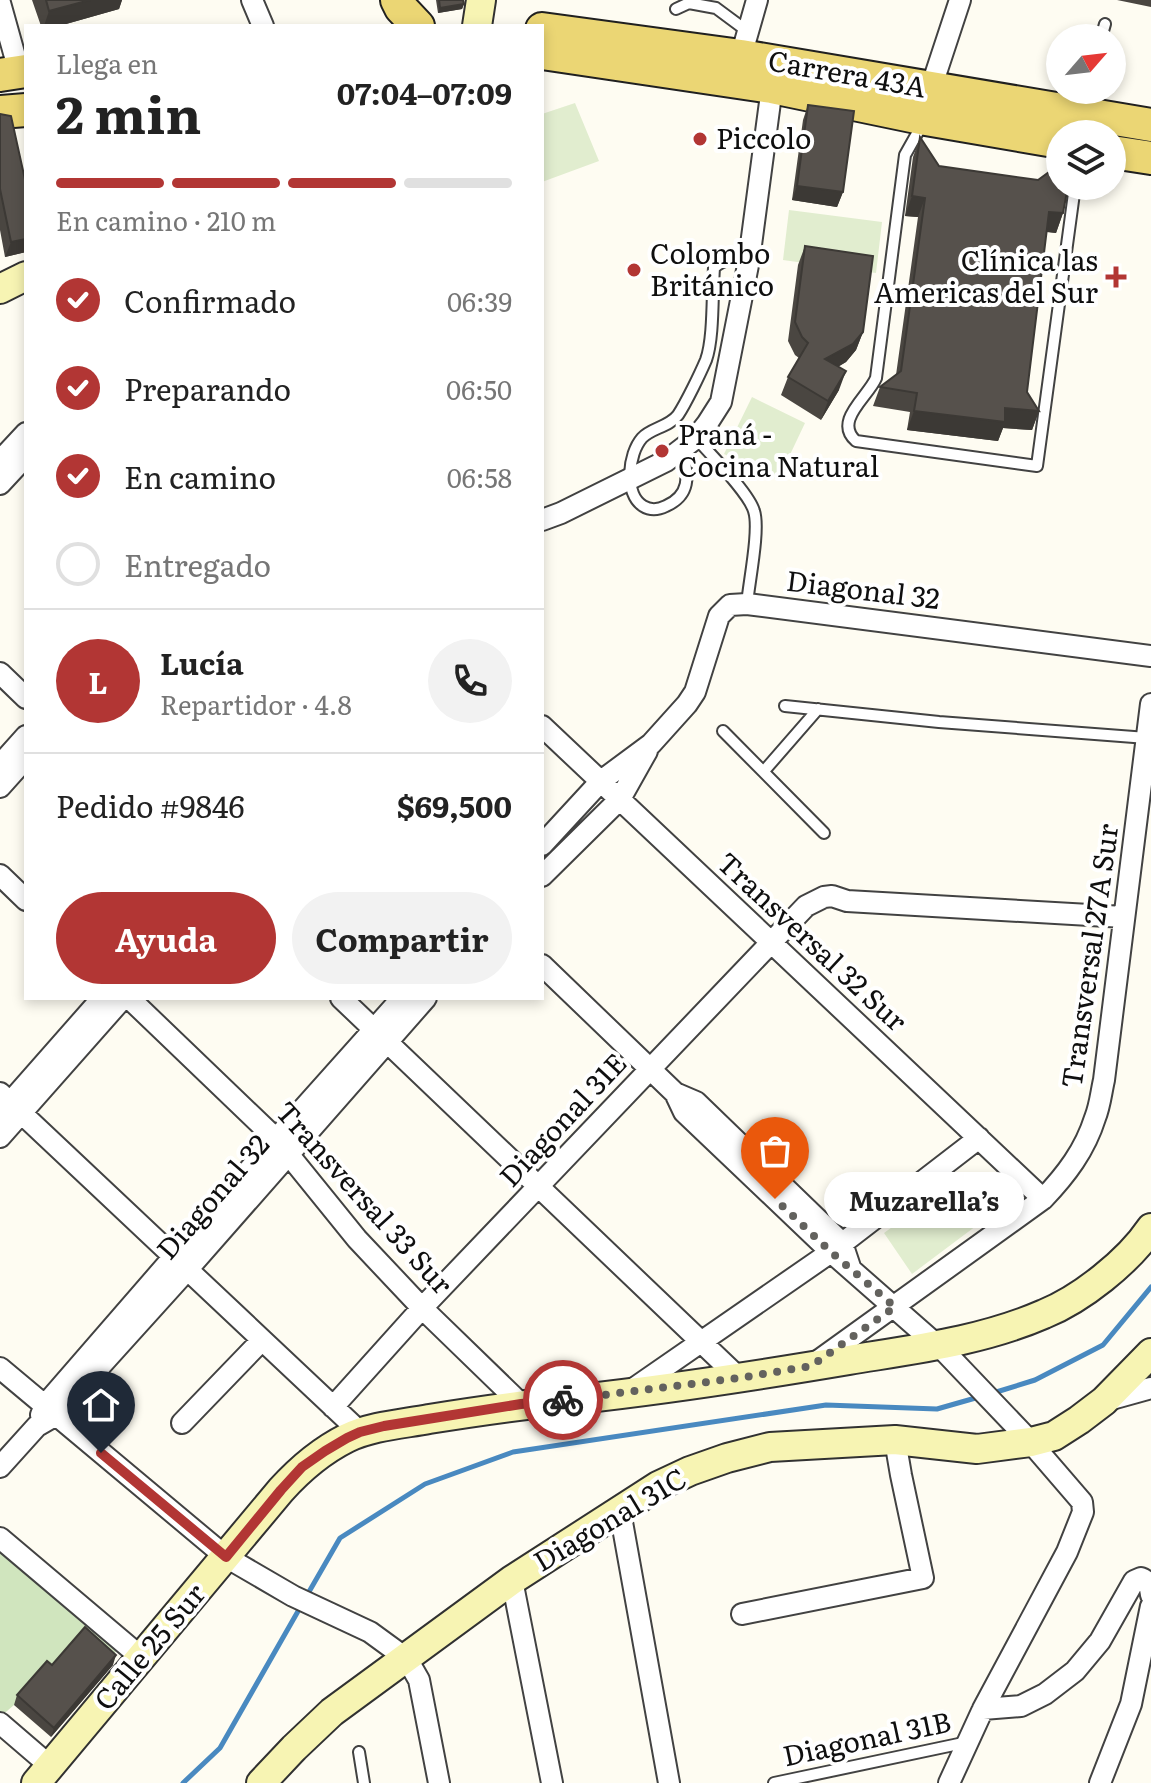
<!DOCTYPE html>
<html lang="es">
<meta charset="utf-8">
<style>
:root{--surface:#fff;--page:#f2f2f2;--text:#222;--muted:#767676;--line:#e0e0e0;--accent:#b23634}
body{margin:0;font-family:Literata,serif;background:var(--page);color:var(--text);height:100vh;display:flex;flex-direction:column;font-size:30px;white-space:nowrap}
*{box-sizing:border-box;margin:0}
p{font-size:26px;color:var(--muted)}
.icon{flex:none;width:44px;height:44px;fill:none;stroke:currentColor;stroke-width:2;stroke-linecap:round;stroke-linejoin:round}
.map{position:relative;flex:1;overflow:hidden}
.sheet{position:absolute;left:24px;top:24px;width:520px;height:976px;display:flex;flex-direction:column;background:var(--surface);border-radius:0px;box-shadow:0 4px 12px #0003}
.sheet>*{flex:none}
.needle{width:52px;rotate:62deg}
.fabs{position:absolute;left:1046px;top:24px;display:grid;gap:16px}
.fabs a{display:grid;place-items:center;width:80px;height:80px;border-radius:50%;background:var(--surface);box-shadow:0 4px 12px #0003;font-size:40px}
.pin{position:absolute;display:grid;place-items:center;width:68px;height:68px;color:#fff;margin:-82px -34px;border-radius:50% 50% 50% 0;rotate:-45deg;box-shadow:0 0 8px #0007}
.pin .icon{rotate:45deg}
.courier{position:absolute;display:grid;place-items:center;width:80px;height:80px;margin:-40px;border:6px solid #b23634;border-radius:50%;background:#fff;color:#222;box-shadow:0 2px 10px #0007}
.bubble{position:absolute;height:56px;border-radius:28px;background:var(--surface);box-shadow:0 4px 12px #0003;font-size:26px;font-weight:700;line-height:56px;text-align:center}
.head em{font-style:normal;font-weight:700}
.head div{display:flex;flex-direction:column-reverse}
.head{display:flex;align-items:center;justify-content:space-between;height:136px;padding:0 32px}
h1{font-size:52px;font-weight:700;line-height:60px}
.bar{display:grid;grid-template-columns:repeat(4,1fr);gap:12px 8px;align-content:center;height:96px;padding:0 32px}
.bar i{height:10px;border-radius:6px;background:var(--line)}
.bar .on{background:var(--accent)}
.bar p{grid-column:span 4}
.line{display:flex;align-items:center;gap:20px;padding:0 32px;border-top:2px solid var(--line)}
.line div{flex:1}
.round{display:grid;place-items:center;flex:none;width:84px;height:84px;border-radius:42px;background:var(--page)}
ol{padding:0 32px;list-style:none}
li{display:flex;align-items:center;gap:24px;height:88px}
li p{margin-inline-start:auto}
li .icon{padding:8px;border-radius:50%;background:var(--accent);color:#fff;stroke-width:4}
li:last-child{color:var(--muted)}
li i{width:44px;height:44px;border:4px solid var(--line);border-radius:50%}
.button{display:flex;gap:16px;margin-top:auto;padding:16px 32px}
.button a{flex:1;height:92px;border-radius:48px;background:var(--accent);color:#fff;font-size:32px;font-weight:700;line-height:92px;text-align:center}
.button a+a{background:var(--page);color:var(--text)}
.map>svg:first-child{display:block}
</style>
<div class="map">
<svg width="1151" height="1783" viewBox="0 0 1151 1783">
<rect width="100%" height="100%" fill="#fefcf2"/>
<!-- green -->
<path fill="#d0e5be" d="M0 1549 118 1649 110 1659 81 1638 44 1671 14 1705 0 1717Z"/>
<!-- pitch -->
<path fill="#e1edcf" d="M575 103 599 161 542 182V114Z
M789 210 882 222 876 273 783 260Z
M752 397 805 423 778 480 724 454Z
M948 1186 976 1226 912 1274 884 1233Z"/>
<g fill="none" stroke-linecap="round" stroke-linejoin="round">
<!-- stream -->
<path stroke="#4989c0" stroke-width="5" d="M993 1393 1035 1380 1103 1345 1151 1287
M306 1597 340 1538 425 1484 513 1452 826 1405 937 1409 979 1397
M183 1783 220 1748 301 1606"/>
<defs>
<path id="lane" d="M676 9 689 3 716 8 747 31
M1101 38 1105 24
M923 123 905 155 876 378C868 397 833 421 856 441L1037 466 1075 186
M696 438C710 454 749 493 754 511 760 529 749 582 747 604
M683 448C687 473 693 494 666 506 658 510 651 511 643 506 624 494 628 454 642 438 651 428 669 427 678 415 686 403 700 374 706 360 714 338 712 293 714 268 724 258 736 259 749 260
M785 706 939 722 1147 738
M723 731 824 833
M764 771 818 709
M359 1752 364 1783
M774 1783 968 1742"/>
<path id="street" d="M252 0 263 26
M0 3 19 71
M741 56 757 0
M931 88 960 0
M0 461 26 433
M0 484 26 456
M542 520 561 513 666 461 696 438 707 424 721 402 749 260 772 87
M0 673 26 698
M542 726 1043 1199
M0 765 26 736
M0 787 26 758
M542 845 601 781 651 744 687 704 695 692 719 616 730 605 747 604 1151 656
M0 875 26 900
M542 876 620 799 647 751
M542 965 675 1093 696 1102 842 1243 850 1267
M129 998 276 1139 357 1239 422 1308 521 1404
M341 998 739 1378
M0 1093 360 1432
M675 1093 684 1112 831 1252 946 1353 1026 1437 1082 1502 1083 1512 1067 1552 983 1709 949 1783
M0 1114 102 998
M0 1137 123 998
M815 1363 1043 1199C1066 1175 1085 1150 1095 1118 1100 1106 1101 1093 1104 1080L1151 704
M0 1368 226 1557 293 1596 370 1632 407 1659 419 1680 439 1783
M633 1389 831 1252 979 1138
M1108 1400 1151 1388
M333 1407 422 1308 806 906 824 897 832 896 847 901 1124 917
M41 1415 45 1405 276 1139 402 998
M182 1423 262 1340
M0 1467 37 1426 56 1415 187 1270 426 998
M620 1511 669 1783
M0 1538 142 1658
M512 1580 552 1783
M742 1614 923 1578 901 1475 895 1440
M983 1709 1021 1706 1045 1694 1075 1671 1100 1641 1134 1581 1141 1578C1149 1581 1150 1587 1151 1595
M0 1723 50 1766
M1100 1783 1131 1704 1151 1606"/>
<path id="secondary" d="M477 26 481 0
M0 289 26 276
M36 1783 281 1490C300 1469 321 1451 347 1438 372 1426 402 1424 429 1419 479 1411 529 1404 579 1399 670 1389 760 1375 849 1360 915 1349 982 1341 1044 1314 1081 1299 1128 1262 1151 1228
M261 1783 294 1748 332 1712 512 1580 658 1486 690 1471 727 1458 770 1447 895 1440 977 1449 1031 1442 1054 1436 1079 1420 1104 1401 1151 1353"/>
<path id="primary" d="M397 0 401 8 418 26
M542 29 741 56 1151 125
M542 53 772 87 926 119 1060 142
M0 75 26 71
M0 112 26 110
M1112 152 1151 158"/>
</defs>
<!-- lane casing -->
<use href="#lane" stroke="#424242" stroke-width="14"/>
<!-- street casing -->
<use href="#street" stroke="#424242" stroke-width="24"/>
<!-- secondary casing -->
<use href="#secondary" stroke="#313131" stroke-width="32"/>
<!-- primary casing -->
<use href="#primary" stroke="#202020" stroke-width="36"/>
<!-- lane -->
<use href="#lane" stroke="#fff" stroke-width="10"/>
<!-- street -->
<use href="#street" stroke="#fff" stroke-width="20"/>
<!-- secondary -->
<use href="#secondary" stroke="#f7f4b3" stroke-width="28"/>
<!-- primary -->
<use href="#primary" stroke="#ebd674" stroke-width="32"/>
</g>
<!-- wall -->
<path fill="#4a4641" d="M32 0H122L119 9 59 26H41Z
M436 0H463L464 4 462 9 438 13Z
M1117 0H1151V7Z
M808 105 843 192 837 207 792 200 803 120Z
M0 114 26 252 5 257 0 230Z
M920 137 939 166 1063 213 1056 233 1046 232 1027 392 1039 411 1032 430 1003 428 998 441 907 430 910 412 873 406 880 387 896 375 918 217 905 216 913 157Z
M805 246 863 332 856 350 846 362 838 367 839 390 821 420 781 395 788 377 799 358 795 355 788 341 798 265Z
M52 1665H113L51 1737 14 1705 17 1695Z"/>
<!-- shaded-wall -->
<path fill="#3c3935" d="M90 0H122L119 9 59 26H44L49 11Z
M464 4 462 9 438 13 440 8Z
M797 186 843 192 837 207 792 200Z
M912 196 925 198 918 217 905 216Z
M1049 212 1063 213 1056 233 1042 231Z
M26 239V252L5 257 11 242Z
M863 332 856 350 846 362 819 377 825 359Z
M846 371 839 390 821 420 828 401Z
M1005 408 1039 411 1032 430 1003 428 998 441 907 430 914 411Z
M116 1655 113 1665 51 1737 54 1728Z"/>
<!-- building -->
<path fill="#56514c" stroke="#3c3935" stroke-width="2" d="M46 0H90L49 11Z
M439 0H463L464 4 440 8Z
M808 105 854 111 843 192 797 186Z
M0 114 11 116 26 184V239L11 242 0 189Z
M920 137 939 166 1038 180 1060 164V186H1068L1063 213 1049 212 1027 392 1039 411 1005 408V422L914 411 917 393 880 387 901 371 925 198 912 196Z
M805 246 873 256 863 332 853 344 825 359 846 371 828 401 788 377 808 343 802 337 795 322Z
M85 1627 116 1655 54 1728 17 1695 47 1661 52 1665Z"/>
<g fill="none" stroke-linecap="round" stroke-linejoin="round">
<!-- done -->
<path stroke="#63625e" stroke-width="8" stroke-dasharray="0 14.4" d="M563 1400 739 1378 811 1366 895 1307 831 1252 775 1199"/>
<!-- route -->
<path stroke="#b23634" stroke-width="10" d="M101 1453 226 1557 281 1490 302 1467 325 1451 347 1438 360 1432 384 1426 521 1404 563 1400"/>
</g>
<!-- markers -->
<g fill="#b23634" stroke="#fff" stroke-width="3">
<circle cx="700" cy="139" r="8"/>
<circle cx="634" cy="270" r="8"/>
<path d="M1112 265h8v8h8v8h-8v8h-8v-8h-8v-8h8z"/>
<circle cx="662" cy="451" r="8"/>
</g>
<g text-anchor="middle" stroke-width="8" stroke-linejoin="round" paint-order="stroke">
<!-- street labels -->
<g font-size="28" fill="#0f0f0f" stroke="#fff">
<text transform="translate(847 74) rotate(10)" y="10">Carrera 43A</text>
<text transform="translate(863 590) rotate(7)" y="10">Diagonal 32</text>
<text transform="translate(812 942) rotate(43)" y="10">Transversal 32 Sur</text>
<text transform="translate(1090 956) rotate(-82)" y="10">Transversal 27A Sur</text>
<text transform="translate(563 1120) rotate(-47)" y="10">Diagonal 31E</text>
<text transform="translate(213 1197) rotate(-49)" y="10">Diagonal 32</text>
<text transform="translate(364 1198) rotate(48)" y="10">Transversal 33 Sur</text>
<text transform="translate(610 1520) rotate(-31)" y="10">Diagonal 31C</text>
<text transform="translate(150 1647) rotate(-50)" y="10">Calle 25 Sur</text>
<text transform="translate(867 1739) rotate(-12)" y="10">Diagonal 31B</text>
</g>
<!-- poi labels -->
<g font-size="28" fill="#0f0f0f" stroke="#fff" text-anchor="start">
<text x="716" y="149">Piccolo</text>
<text x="650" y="264">Colombo<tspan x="650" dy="32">Británico</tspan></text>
<text x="1098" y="271" text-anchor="end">Clínica las<tspan x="1098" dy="32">Americas del Sur</tspan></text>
<text x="678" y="445">Praná -<tspan x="678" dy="32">Cocina Natural</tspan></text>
</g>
</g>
</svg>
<div class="fabs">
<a><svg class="needle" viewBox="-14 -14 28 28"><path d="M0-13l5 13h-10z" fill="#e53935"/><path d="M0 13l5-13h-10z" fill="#767676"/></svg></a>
<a><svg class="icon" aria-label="layers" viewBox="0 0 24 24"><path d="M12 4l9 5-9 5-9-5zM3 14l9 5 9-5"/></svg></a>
</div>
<div class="pin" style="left:775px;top:1199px;background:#ea580c"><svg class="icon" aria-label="bag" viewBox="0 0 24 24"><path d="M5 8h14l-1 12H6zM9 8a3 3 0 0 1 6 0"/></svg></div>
<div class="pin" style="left:101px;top:1453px;background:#1f2937"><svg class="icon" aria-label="home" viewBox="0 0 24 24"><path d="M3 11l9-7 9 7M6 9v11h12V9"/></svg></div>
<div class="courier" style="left:563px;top:1400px"><svg class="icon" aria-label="bike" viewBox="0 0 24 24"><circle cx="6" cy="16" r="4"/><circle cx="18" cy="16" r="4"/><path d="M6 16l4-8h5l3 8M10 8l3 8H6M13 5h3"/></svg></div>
<div class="bubble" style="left:824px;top:1172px;width:200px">Muzarella’s</div>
<section class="sheet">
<div class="head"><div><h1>2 min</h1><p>Llega en</p></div><em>07:04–07:09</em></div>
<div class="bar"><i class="on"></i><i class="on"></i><i class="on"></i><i></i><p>En camino · 210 m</p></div>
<ol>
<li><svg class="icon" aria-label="check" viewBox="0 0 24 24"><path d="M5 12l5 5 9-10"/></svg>Confirmado<p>06:39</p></li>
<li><svg class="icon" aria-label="check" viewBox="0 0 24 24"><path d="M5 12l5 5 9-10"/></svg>Preparando<p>06:50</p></li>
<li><svg class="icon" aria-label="check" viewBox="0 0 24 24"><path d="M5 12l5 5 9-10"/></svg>En camino<p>06:58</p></li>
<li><i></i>Entregado</li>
</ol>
<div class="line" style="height:144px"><b class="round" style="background:var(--accent);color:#fff">L</b><div><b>Lucía</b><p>Repartidor · 4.8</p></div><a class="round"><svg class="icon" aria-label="phone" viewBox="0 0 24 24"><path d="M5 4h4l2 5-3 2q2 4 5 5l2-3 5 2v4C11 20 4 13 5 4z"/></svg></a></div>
<div class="line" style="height:104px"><div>Pedido #9846</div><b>$69,500</b></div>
<div class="button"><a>Ayuda</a><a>Compartir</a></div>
</section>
</div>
